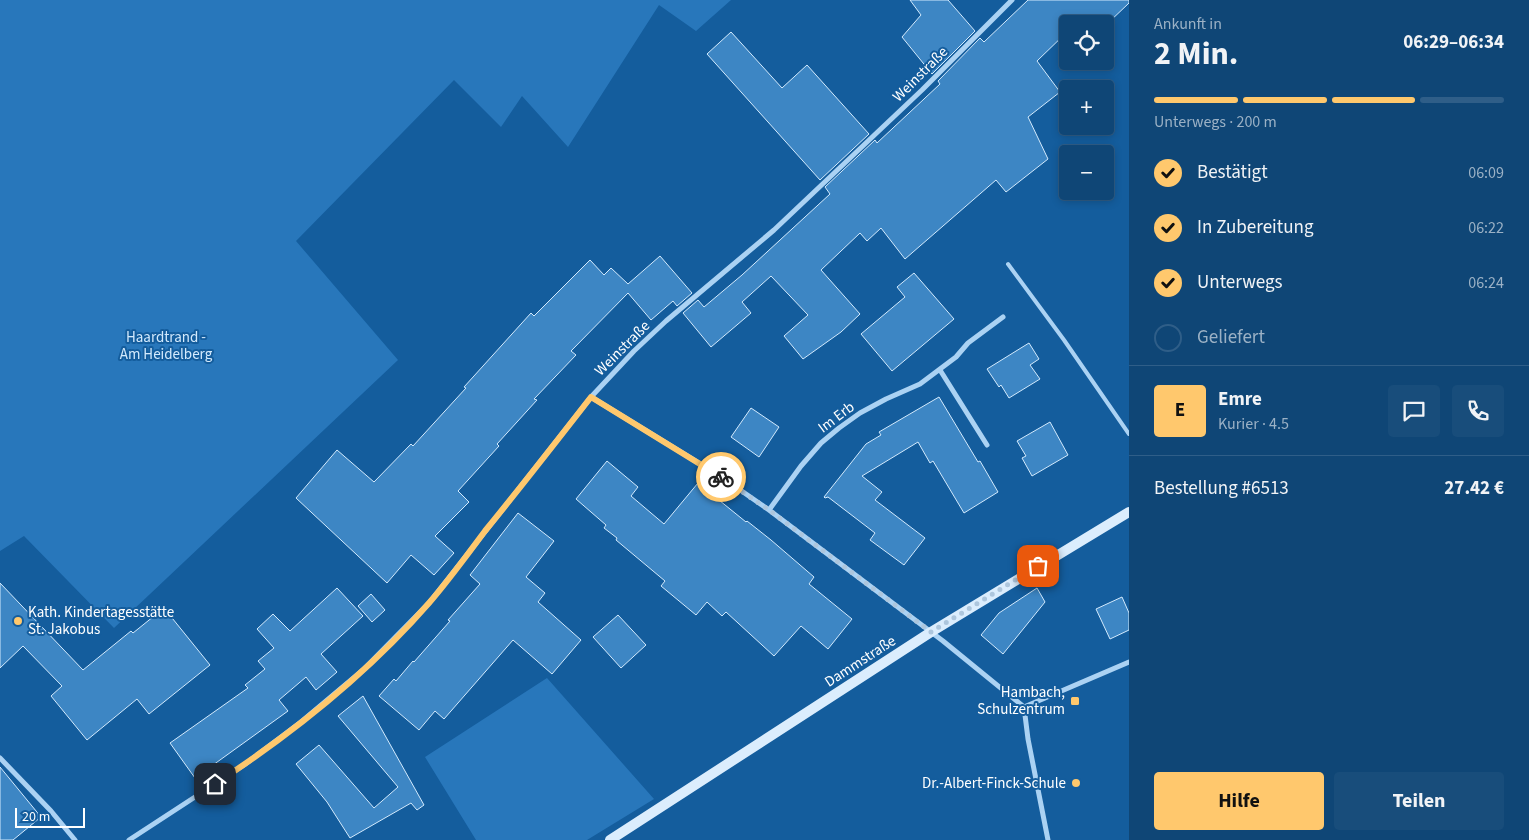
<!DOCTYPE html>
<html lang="de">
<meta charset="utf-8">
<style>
:root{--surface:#0f4676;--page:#184d7b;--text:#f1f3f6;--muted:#9bb1c5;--line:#2f5e88;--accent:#ffc86d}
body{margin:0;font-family:"Source Sans 3",sans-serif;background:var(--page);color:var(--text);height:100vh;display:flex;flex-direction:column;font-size:19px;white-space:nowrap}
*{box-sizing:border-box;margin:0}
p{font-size:16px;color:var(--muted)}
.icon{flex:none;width:28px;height:28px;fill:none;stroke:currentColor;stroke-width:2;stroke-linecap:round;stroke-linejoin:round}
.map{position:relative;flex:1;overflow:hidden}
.sheet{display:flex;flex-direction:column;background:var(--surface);width:400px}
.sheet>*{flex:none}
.fabs{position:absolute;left:1059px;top:15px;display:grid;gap:10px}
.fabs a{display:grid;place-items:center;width:55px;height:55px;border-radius:5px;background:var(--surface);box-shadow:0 2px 8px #0003,0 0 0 1px var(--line);font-size:25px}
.scale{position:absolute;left:15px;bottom:12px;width:70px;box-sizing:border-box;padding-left:5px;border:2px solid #fff;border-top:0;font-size:14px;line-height:18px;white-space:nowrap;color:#fff;-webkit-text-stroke:4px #145d9d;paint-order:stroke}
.pin{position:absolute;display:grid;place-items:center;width:42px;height:42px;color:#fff;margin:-21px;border-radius:10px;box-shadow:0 2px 8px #0006}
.courier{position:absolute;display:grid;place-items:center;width:50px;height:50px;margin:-25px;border:4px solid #ffc86d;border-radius:50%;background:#fff;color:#222;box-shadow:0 1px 6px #0007}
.head em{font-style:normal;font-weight:700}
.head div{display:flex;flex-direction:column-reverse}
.head{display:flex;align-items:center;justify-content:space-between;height:85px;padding:0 25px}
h1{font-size:32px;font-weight:700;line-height:38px}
.bar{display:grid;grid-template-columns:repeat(4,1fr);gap:8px 5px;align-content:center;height:60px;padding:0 25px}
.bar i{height:6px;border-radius:4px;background:var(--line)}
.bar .active{background:var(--accent)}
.bar p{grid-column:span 4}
.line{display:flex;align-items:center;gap:12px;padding:0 25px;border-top:1px solid var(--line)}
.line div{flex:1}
.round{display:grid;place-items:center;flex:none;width:52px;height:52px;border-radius:5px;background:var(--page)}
ol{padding:0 25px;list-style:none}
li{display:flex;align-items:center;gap:15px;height:55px}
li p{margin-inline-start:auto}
li .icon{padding:5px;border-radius:50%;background:var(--accent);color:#111;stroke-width:4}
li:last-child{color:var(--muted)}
li i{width:28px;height:28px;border:2px solid var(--line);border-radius:50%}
.action{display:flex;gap:10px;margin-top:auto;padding:10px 25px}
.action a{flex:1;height:58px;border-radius:5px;background:var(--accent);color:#111;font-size:20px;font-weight:700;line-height:58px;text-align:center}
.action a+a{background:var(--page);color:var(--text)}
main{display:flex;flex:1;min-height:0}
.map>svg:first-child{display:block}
</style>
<main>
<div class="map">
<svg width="1129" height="840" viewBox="0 0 1129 840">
<rect width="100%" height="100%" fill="#145d9d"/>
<!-- green -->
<path fill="#2877bb" d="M0 0H731L696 31 659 5 568 147 522 96 501 127 454 80 296 241 398 360 114 628 24 536 0 551Z
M547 678 654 799 587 840H476L425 757Z"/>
<!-- building -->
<path fill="#3d86c4" stroke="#d3eafd" d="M910 0H948L975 31 932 74 902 37 921 15Z
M1028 0H1129V3L1107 24H1068V31L1037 61 1060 92 1028 117 1048 159 1006 192 996 180 905 259 881 228 867 241 860 233 821 270 860 314 841 332 803 359 784 336 808 315 771 276 742 302 751 313 711 347 683 313 698 300 704 307 742 275 830 194 825 187 875 140 877 143 940 84 938 81 980 38 984 42Z
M731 32 782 88 807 65 869 134 820 180 707 54Z
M660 256 692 293 677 306 673 301 651 320 628 293 571 351 576 355 534 399 537 400 497 444 499 446 458 491 469 502 435 536 454 553 434 575 411 555 387 583 296 498 337 450 374 482 411 444 413 446 466 388 464 387 531 313 534 316 590 260 604 275 611 268 628 284Z
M914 273 954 319 892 371 861 334 905 297 897 287Z
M1029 343 1039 359 1030 365 1040 379 1009 398 1001 385 999 387 987 369Z
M939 397 978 462 980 461 998 492 964 513 933 461 930 463 918 442 862 476 882 492 875 500 925 538 904 565 870 540 875 533 828 497 825 498 824 497 866 444 881 435 879 432Z
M751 408 779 427 759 457 731 437Z
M1050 422 1068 455 1032 476 1022 458 1026 456 1017 441Z
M607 461 638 487 631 496 664 524 698 483 746 522 747 521 771 540 814 577 809 584 852 619 828 649 801 626 774 656 726 612 722 616 707 602 696 615 661 586 665 581 616 540 617 538 604 528 606 525 576 499Z
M518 513 554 541 526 577 545 593 538 602 581 640 552 674 513 640 444 719 435 711 419 730 379 696 394 679 396 681 413 661 414 662 450 621 448 620 480 584 470 575Z
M0 583 83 670 131 631 133 633 164 608 210 665 149 714 137 699 87 740 51 696 62 686 23 646 0 668Z
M337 588 363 616 321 654 337 672 316 690 306 677 279 700 288 711 195 778 170 743 248 688 245 685 265 669 258 661 274 648 257 629 273 614 290 631Z
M1037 588 1045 602 1003 654 981 635 999 613Z
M371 594 385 610 372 622 358 606Z
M1122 597 1129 613V630L1110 639 1096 609Z
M618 615 646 645 621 668 593 637Z
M363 696 424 805 417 810 411 803 350 838 327 802 296 764 319 745 374 808 398 787 338 716Z
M0 767 41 817 13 840H0Z"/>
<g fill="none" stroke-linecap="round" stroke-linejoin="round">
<!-- lane -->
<path stroke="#abd2f3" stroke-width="4" d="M1008 264 1064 340 1129 434"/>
<!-- street -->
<path stroke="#abd2f3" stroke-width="5" d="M940 370 987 445
M591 397 720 476 769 510 943 641 1024 707 1028 739 1048 840
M769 510 801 466 821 443 839 428 860 413 886 399 920 384 956 357 968 343 1003 317
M1024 707 1129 662
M0 758 51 811 75 840
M129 840 244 765 301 722 363 670 429 603 591 397 634 351 666 321 774 230 922 90 1012 0"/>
<!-- secondary -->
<path stroke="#dbedfd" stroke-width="10" d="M610 840 931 632 1129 512"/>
</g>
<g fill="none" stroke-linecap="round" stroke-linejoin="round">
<!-- done -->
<path stroke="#adc6dd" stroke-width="5" stroke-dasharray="0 9" d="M721 477 769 510 931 632 1038 566"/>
<!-- route -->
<path stroke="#ffc86d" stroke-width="6" d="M215 784C293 733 368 673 429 603 449 580 467 555 485 531 521 487 556 442 591 397L721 477"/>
</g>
<!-- markers -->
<g fill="#ffc86d" stroke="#145d9d" stroke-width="2">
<circle cx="18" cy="621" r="5"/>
<rect x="1070" y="696" width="10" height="10" rx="2.5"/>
<circle cx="1076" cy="783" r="5"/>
</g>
<g text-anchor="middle" stroke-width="4" stroke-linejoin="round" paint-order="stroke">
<!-- street labels -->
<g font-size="15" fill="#fff" stroke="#145d9d">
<text transform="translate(920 74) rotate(-45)" y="5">Weinstraße</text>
<text transform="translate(622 348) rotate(-45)" y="5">Weinstraße</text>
<text transform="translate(836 417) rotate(-37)" y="5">Im Erb</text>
<text transform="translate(860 661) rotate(-33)" y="5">Dammstraße</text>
</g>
<!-- park labels -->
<g font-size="15" fill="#d3eafd" stroke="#145d9d">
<text x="166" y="342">Haardtrand -<tspan x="166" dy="17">Am Heidelberg</tspan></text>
</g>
<!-- poi labels -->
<g font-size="15" fill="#fff" stroke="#145d9d" text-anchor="end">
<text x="28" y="617" text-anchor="start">Kath. Kindertagesstätte<tspan x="28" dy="17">St. Jakobus</tspan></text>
<text x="1065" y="697">Hambach,<tspan x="1065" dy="17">Schulzentrum</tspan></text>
<text x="1066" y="788">Dr.-Albert-Finck-Schule</text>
</g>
</g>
</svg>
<div class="fabs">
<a><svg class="icon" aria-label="locate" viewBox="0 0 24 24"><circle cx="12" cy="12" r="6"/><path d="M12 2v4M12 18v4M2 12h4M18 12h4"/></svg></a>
<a>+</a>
<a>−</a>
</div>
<div class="scale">20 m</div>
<div class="pin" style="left:1038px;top:566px;background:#ea580c"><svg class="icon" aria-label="bag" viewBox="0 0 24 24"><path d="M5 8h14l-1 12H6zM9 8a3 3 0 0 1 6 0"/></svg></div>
<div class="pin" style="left:215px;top:784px;background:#1f2937"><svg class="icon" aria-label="home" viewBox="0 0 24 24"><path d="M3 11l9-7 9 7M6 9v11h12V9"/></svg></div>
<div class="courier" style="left:721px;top:477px"><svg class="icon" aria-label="bike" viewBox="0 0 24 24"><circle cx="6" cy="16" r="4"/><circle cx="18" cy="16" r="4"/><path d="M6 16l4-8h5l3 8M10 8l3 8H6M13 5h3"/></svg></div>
</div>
<section class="sheet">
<div class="head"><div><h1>2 Min.</h1><p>Ankunft in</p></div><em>06:29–06:34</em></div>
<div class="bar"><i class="active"></i><i class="active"></i><i class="active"></i><i></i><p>Unterwegs · 200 m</p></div>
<ol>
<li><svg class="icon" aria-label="check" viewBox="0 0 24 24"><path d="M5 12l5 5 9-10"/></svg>Bestätigt<p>06:09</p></li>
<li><svg class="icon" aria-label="check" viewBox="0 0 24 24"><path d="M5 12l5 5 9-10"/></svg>In Zubereitung<p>06:22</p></li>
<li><svg class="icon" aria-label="check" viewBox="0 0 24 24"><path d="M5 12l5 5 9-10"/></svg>Unterwegs<p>06:24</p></li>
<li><i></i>Geliefert</li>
</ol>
<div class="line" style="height:90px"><b class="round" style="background:var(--accent);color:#111">E</b><div><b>Emre</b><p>Kurier · 4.5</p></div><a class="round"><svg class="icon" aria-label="chat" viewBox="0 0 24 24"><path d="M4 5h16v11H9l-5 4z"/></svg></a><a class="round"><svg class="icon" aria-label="phone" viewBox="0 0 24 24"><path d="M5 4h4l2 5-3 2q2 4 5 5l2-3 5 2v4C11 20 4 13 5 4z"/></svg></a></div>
<div class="line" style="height:65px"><div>Bestellung #6513</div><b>27.42 €</b></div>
<div class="action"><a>Hilfe</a><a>Teilen</a></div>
</section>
</main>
